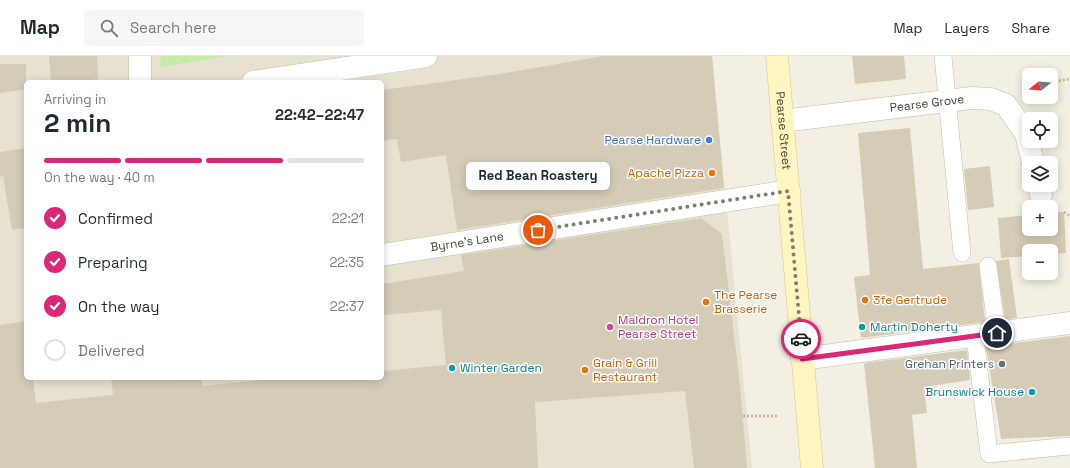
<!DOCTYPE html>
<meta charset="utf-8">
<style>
:root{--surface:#fff;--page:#f6f6f7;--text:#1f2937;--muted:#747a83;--line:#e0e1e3;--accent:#db2777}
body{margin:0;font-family:"Space Grotesk",sans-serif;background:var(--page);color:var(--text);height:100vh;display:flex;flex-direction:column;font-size:15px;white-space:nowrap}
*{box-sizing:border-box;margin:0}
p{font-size:13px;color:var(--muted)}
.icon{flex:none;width:22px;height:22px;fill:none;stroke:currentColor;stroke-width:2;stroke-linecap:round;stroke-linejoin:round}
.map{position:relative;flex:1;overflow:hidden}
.sheet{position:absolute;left:24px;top:24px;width:360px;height:300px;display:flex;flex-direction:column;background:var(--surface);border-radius:6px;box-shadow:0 2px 10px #0003}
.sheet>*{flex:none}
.needle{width:26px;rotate:253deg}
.tools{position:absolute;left:1022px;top:12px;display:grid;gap:8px}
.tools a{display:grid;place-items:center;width:36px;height:36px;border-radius:6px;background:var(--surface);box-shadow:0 2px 10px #0003;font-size:20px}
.pin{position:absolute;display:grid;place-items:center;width:34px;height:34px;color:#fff;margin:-17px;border:2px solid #fff;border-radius:50%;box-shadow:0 1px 4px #0007}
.courier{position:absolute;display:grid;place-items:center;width:40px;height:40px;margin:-20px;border:3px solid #db2777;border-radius:50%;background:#fff;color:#222;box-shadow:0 1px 5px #0007}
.bubble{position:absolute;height:28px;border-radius:6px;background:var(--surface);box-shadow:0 2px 10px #0003;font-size:13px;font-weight:700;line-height:28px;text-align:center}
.head em{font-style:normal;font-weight:700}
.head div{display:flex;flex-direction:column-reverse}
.head{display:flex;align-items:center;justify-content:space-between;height:68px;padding:0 20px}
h1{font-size:26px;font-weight:700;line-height:30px}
.bar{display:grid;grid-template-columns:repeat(4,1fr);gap:6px 4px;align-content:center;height:48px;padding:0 20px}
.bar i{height:5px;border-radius:3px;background:var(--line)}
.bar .active{background:var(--accent)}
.bar p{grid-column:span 4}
ol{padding:0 20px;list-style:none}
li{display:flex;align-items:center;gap:12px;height:44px}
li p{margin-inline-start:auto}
li .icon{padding:4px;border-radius:50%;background:var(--accent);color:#fff;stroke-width:4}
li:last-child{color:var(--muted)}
li i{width:22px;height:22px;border:2px solid var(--line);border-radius:50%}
header{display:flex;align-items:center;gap:24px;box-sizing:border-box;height:56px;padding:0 20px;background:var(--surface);border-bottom:1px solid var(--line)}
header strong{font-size:19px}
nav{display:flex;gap:22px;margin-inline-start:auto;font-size:14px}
.search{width:280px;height:36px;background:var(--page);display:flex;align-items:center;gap:10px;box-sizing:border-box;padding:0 14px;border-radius:6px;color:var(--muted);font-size:15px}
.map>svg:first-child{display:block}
</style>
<header>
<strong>Map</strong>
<div class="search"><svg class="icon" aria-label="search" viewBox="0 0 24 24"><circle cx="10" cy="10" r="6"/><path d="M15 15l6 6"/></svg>Search here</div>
<nav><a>Map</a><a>Layers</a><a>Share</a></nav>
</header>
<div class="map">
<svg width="1070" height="412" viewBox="0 0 1070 412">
<rect width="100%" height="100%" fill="#f3efe2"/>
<!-- residential -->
<path fill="#e7e2d0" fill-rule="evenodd" d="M0 0H712L752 412H0ZM26 26H382V322H26Z"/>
<!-- green -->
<path fill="#c6eaa7" d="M160 0H227L161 11Z"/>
<!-- building -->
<path fill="#d4ccb7" d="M49 0H97L98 23 76 26H51Z
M604 0H712L724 132 457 174 446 99 401 106 397 83 382 85V34L493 19Z
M852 0H904L906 23 855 28Z
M0 8H26V33L0 37Z
M910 72 923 213 979 207 985 266 861 282 854 221 870 219 858 77Z
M26 92V172L12 174 3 120 0 121V96Z
M990 110 994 151 968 154 964 113Z
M1064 156 1066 197 1051 198V195H1029V200L1001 202 998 162 1029 159V173H1051V157Z
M701 162 722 178 740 329 747 412H694L685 335 535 346 538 412H0V269L26 265V322H33L36 347 113 339 111 322H201L202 330 279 322H382V315L446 309 441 254 382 259V228L464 215 461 199Z
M1009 203 1017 262 1005 263 996 205Z
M1070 280V380L1001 383 986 291Z
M967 294 970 324 924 331 927 357 912 359 917 412H875L864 307Z"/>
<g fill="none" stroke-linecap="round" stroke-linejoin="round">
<defs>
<path id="service" d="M943 0 962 197
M988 210 997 277
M975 280 989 398 1070 390"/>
<g id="minor">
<path d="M140 0V26"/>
<path d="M253 26 426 0"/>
<path id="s1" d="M782 65 971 42 991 43 1006 49 1026 78 1033 107"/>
<path d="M1039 129 1041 139"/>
<path id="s2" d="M382 199 789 135"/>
<path d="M802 303 1070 267"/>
</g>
<g id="secondary">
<path id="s3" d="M777 0 812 412"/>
</g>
</defs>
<!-- service casing -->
<use href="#service" stroke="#c1bba7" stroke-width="18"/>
<!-- minor casing -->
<use href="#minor" stroke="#c1bba7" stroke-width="23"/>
<!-- secondary casing -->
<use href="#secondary" stroke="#d6c98e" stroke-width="23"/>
<!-- path -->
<path stroke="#c1b594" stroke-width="2.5" stroke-dasharray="2 2" stroke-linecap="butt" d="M1051 26 1070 23
M1064 156 1070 160
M743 360H779"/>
<!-- service -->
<use href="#service" stroke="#fff" stroke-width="17"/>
<!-- minor -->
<use href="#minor" stroke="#fff" stroke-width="22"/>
<!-- secondary -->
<use href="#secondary" stroke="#fff5c0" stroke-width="22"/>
</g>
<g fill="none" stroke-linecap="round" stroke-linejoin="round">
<!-- done -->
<path stroke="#817d70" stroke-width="4" stroke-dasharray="0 7.2" d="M538 174 788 135 801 283"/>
<!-- route -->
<path stroke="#db2777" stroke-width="5" d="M801 283 802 303 997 277"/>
</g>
<!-- markers -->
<circle fill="#3f7fe0" stroke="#fff" stroke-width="1.5" cx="709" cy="84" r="4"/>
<g fill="#e8710a" stroke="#fff" stroke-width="1.5">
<circle cx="712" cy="117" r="4"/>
<circle cx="865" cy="244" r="4"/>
<circle cx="706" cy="246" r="4"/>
<circle cx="585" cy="314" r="4"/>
</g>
<circle fill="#d1479c" stroke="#fff" stroke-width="1.5" cx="610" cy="271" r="4"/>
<g fill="#0f9aa8" stroke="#fff" stroke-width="1.5">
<circle cx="862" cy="271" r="4"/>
<circle cx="452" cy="312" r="4"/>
<circle cx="1032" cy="336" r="4"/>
</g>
<circle fill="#5c6f8a" stroke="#fff" stroke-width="1.5" cx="1002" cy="308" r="4"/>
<g text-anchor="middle" stroke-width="3" stroke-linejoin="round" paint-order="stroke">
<!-- street labels -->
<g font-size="12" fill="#443f32" stroke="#fff">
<text dy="4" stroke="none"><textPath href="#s1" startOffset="146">Pearse Grove</textPath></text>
<text dy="4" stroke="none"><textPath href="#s3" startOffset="75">Pearse Street</textPath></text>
<text dy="4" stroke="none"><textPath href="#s2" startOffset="86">Byrne's Lane</textPath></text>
</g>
<!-- shop labels -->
<g font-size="12" fill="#366cbe" stroke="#fff" text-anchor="end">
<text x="701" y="88">Pearse Hardware</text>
</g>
<!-- food labels -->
<g font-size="12" fill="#c56008" stroke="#fff" text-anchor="start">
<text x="704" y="121" text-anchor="end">Apache Pizza</text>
<text x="714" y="243">The Pearse<tspan x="714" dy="14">Brasserie</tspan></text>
<text x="873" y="248">3fe Gertrude</text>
<text x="593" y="311">Grain &amp; Grill<tspan x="593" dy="14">Restaurant</tspan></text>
</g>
<!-- hotel labels -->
<g font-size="12" fill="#b23c85" stroke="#fff" text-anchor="start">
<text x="618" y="268">Maldron Hotel<tspan x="618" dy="14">Pearse Street</tspan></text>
</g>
<!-- culture labels -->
<g font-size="12" fill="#0d838f" stroke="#fff" text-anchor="start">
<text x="870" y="275">Martin Doherty</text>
<text x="460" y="316">Winter Garden</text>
<text x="1024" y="340" text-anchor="end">Brunswick House</text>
</g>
<!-- service labels -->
<g font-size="12" fill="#4e5e75" stroke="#fff" text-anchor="end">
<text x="994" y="312">Grehan Printers</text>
</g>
</g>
</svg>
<div class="tools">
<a><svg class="needle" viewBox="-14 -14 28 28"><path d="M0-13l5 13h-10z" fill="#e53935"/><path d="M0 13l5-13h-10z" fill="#747a83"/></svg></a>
<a><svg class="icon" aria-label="locate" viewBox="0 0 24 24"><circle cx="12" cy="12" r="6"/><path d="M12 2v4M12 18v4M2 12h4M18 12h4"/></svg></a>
<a><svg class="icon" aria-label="layers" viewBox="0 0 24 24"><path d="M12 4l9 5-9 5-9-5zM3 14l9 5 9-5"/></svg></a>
<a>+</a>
<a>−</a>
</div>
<div class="pin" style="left:538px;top:174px;background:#ea580c"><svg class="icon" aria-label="bag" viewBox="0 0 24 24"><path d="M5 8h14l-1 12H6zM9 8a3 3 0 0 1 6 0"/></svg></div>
<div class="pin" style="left:997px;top:277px;background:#1f2937"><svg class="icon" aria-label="home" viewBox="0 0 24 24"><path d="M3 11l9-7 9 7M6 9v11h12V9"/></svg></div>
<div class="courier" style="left:801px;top:283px"><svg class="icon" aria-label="car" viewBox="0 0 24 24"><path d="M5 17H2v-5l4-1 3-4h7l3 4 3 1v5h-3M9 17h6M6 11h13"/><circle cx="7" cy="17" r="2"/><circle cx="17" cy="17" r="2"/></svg></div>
<div class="bubble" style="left:466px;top:106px;width:144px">Red Bean Roastery</div>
<section class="sheet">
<div class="head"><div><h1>2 min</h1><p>Arriving in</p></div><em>22:42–22:47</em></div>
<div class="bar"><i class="active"></i><i class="active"></i><i class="active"></i><i></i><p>On the way · 40 m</p></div>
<ol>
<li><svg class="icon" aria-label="check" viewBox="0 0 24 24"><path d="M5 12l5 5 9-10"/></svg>Confirmed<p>22:21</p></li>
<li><svg class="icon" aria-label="check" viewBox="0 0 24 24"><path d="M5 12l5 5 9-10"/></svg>Preparing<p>22:35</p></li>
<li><svg class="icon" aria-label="check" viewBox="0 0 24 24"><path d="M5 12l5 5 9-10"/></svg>On the way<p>22:37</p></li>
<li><i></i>Delivered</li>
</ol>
</section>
</div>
